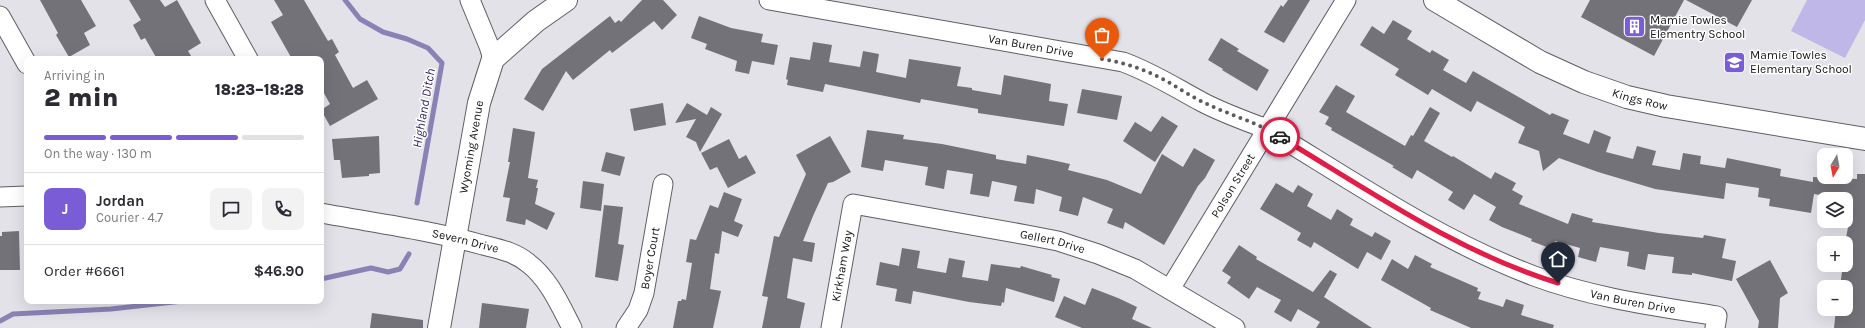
<!DOCTYPE html>
<meta charset="utf-8">
<style>
:root{--surface:#fff;--page:#f2f2f3;--text:#2b2b33;--muted:#7c7c81;--line:#e1e1e2;--accent:#7b5cd7}
body{margin:0;font-family:Karla,sans-serif;background:var(--page);color:var(--text);height:100vh;display:flex;flex-direction:column;font-size:15px;white-space:nowrap}
*{box-sizing:border-box;margin:0}
p{font-size:13px;color:var(--muted)}
.icon{flex:none;width:22px;height:22px;fill:none;stroke:currentColor;stroke-width:2;stroke-linecap:round;stroke-linejoin:round}
.map{position:relative;flex:1;overflow:hidden}
.drawer{position:absolute;left:24px;top:56px;width:300px;height:248px;display:flex;flex-direction:column;background:var(--surface);border-radius:8px;box-shadow:0 4px 16px #0002}
.drawer>*{flex:none}
.needle{width:26px;rotate:190deg}
.buttons{position:absolute;left:1817px;top:148px;display:grid;gap:8px}
.buttons a{display:grid;place-items:center;width:36px;height:36px;border-radius:8px;background:var(--surface);box-shadow:0 4px 16px #0002;font-size:20px}
.pin{position:absolute;display:grid;place-items:center;width:34px;height:34px;color:#fff;margin:-41px -17px;border-radius:50% 50% 50% 0;rotate:-45deg;box-shadow:0 0 4px #0007}
.pin .icon{rotate:45deg}
.courier{position:absolute;display:grid;place-items:center;width:40px;height:40px;margin:-20px;border:3px solid #e11d48;border-radius:50%;background:#fff;color:#222;box-shadow:0 1px 5px #0007}
.summary em{font-style:normal;font-weight:800}
.summary div{display:flex;flex-direction:column-reverse}
.summary{display:flex;align-items:center;justify-content:space-between;height:68px;padding:0 20px}
h1{font-size:26px;font-weight:800;line-height:30px}
.bar{display:grid;grid-template-columns:repeat(4,1fr);gap:6px 4px;align-content:center;height:48px;padding:0 20px}
.bar i{height:5px;border-radius:3px;background:var(--line)}
.bar .current{background:var(--accent)}
.bar p{grid-column:span 4}
.line{display:flex;align-items:center;gap:10px;padding:0 20px;border-top:1px solid var(--line)}
.line div{flex:1}
.round{display:grid;place-items:center;flex:none;width:42px;height:42px;border-radius:8px;background:var(--page)}
.map>svg:first-child{display:block}
</style>
<div class="map">
<svg width="1865" height="328" viewBox="0 0 1865 328">
<rect width="100%" height="100%" fill="#e3e2e9"/>
<!-- green -->
<path fill="#beb7e8" d="M1807 0H1865V20L1845 58 1791 31Z"/>
<g fill="none" stroke-linecap="round" stroke-linejoin="round">
<!-- stream -->
<path stroke="#8982b5" stroke-width="5" d="M345 0 360 19 383 32 407 39 428 48 442 63 417 203
M321 279 371 268 388 272 400 269 409 254
M0 321 13 314 111 309 183 301"/>
</g>
<!-- building -->
<path fill="#737278" d="M40 0H81L96 26 84 33 90 45 69 57 56 35 58 33Z
M129 0H160L165 7 177 0 201 43 188 51 193 59H157L145 38 141 40 133 25 141 20Z
M274 0H304L328 41 332 39 339 52 335 55 353 88 367 80 378 99 330 126 321 110 330 104 321 88V59H292L271 22 283 15Z
M642 0H663L677 15 662 30 654 21 612 53 610 50 573 80 566 71 543 111 524 99 542 69 610 16 615 23 619 20 621 22Z
M1288 0H1310L1284 43 1264 32 1281 5 1283 7Z
M1590 0H1684L1654 56 1581 17Z
M1686 0H1752L1737 27Z
M699 16 731 28 763 34 761 42 778 45 774 65 752 61 749 74 735 71 737 61 705 49 707 44 691 38Z
M1393 20 1412 31 1407 39 1430 53 1432 50 1449 60 1443 70 1466 83 1473 71 1550 115 1552 113 1569 120 1563 134 1589 144 1594 130 1611 137 1606 152 1633 159 1637 146 1656 151 1652 165 1680 170 1683 153 1701 156 1700 164 1725 168 1727 158 1781 169 1780 176 1813 182V177L1857 179V174H1865V328H1834L1836 309H1846V287H1840L1842 272H1848L1852 247 1846 246 1845 243 1853 201 1814 194 1811 213 1769 206 1770 199 1758 197 1759 188 1726 183 1724 199 1655 189 1598 172 1559 158 1543 171 1539 151 1518 143 1525 127 1477 101 1471 112 1432 89 1428 95 1395 75 1399 69 1360 45 1372 26 1384 34Z
M1221 38 1239 49 1237 51 1269 70 1257 91 1222 70 1223 69 1208 60Z
M813 42 832 45 829 62 860 67 863 51 879 54 876 72 906 78 909 59 961 67 957 86 972 88V90L1001 95 1004 75 1051 84 1049 101 1068 104 1064 126 978 113V109L921 99 920 103 825 84 823 92 787 85 788 80 786 79 790 57 810 60Z
M1336 85 1355 96 1346 112 1405 146 1411 135 1413 136 1430 107 1440 113 1424 141 1452 157 1453 156 1491 179 1495 172 1516 183 1512 190 1523 196 1519 204 1568 224 1572 213 1593 219 1592 222 1659 233 1703 238 1704 235 1726 239 1722 258 1736 261 1732 281 1692 273V275L1672 273 1674 257 1648 254 1645 270 1627 266 1629 252 1600 247 1596 262 1578 257 1580 248 1555 241 1552 249 1531 241 1532 239 1502 227 1489 220 1496 207 1474 194 1464 210 1448 200 1453 192 1417 170 1412 179 1392 167 1394 166 1331 130 1332 128 1325 124 1329 117 1319 112Z
M1082 89 1122 96 1117 120 1077 113Z
M663 103 666 125 634 131 630 109Z
M687 103 707 115 711 107 722 114 700 152 696 142 686 137 696 119 675 123Z
M1162 116 1178 126 1155 162 1123 141 1135 122 1151 132Z
M513 128 535 132 528 178 538 180 536 188H538L535 204 555 213 547 230 526 219 525 225 506 221 510 198 503 197 510 162H508Z
M867 130 904 135 903 139 942 144 996 155V159L1026 164 1027 155 1052 160 1070 164 1068 170 1107 180 1141 194 1162 154 1183 167 1194 148 1215 160 1205 178 1198 186 1164 245 1125 222 1123 229 1107 223 1113 209 1083 197 1078 216 1059 211 1062 197 1036 189 1034 204 1014 201 1017 186 992 181 989 197 970 194 973 174 947 170 944 189 925 185 928 167 885 160 883 171 861 167Z
M379 136 380 173 369 174V176L342 178 340 160H334L332 139Z
M830 136 851 172 833 182 828 183 813 216 803 241 815 243 812 262 793 258 787 298 805 303 800 328H762L768 297 762 296 774 236 779 237 806 174 796 155Z
M729 139 739 159 746 155 756 173 728 188 717 167 710 170 701 153Z
M606 152 625 157 620 176 601 171Z
M583 181 604 184 601 211 580 208Z
M1276 183 1293 193 1298 185 1313 194 1307 206 1331 220 1337 209 1353 219 1350 225 1372 237 1375 232 1391 241 1381 260 1367 252 1358 269 1314 242 1311 248 1297 240 1301 233 1260 209Z
M724 192 742 199 734 221 743 225 738 237 722 231 719 254 715 253 710 289 721 291 713 328H673L678 301H681L682 299 686 300 692 263 686 262 690 239 696 240 710 205 718 208Z
M604 205 623 207 618 244 624 245 618 281 595 277Z
M19 231 20 270H0V236H2V232Z
M1239 245 1257 257 1256 259 1313 292 1330 270 1337 274 1324 297 1372 328H1316L1320 322 1298 309 1291 322 1274 312 1281 300 1257 287 1249 299 1227 283 1231 277 1222 271Z
M902 248 920 251 917 268 946 273 949 258 965 261 962 277 988 281 991 264 1020 268 1021 266 1052 275 1051 277 1060 279 1054 302 1006 288 1004 303 1002 302 1001 306 969 302 913 291 911 304 895 301 897 289 876 285 880 262 899 266Z
M1415 255 1432 264 1430 267 1478 288 1477 291 1481 292 1478 299 1503 307 1506 299 1524 305 1521 315 1554 325 1553 328H1471L1430 310 1431 308 1381 280 1392 259 1408 269Z
M1770 260 1788 293 1780 298 1778 328H1758L1759 321 1736 279Z
M1092 288 1118 298 1137 307 1132 319 1152 328H1082L1055 317 1064 296 1085 305Z
M482 303 529 309 526 328H479Z
M372 313 423 320V328H370Z"/>
<g fill="none" stroke-linecap="round" stroke-linejoin="round">
<defs>
<g id="street">
<path d="M215 0 248 59"/>
<path d="M470 0 489 46 493 59"/>
<path id="s1" d="M769 0 1123 62C1153 73 1174 87 1202 102 1223 113 1245 121 1267 129 1354 182 1439 240 1534 276 1593 298 1655 306 1717 316L1715 328"/>
<path d="M0 16 27 64"/>
<path d="M0 197 27 196"/>
<path id="s2" d="M321 213C375 223 430 230 483 245 499 249 515 252 528 263 549 279 560 305 572 328"/>
<path id="s3" d="M1170 289 1346 0"/>
<path id="s4" d="M626 328 638 310 644 293 663 184"/>
<path id="s5" d="M831 328 853 204 1027 235 1058 241 1098 254 1135 269 1235 328"/>
</g>
<g id="secondary">
<path id="s6" d="M1435 0 1540 62 1584 82 1627 97 1666 106 1865 139"/>
<path id="s7" d="M439 328 479 103 493 59 536 21 566 0"/>
</g>
</defs>
<!-- street casing -->
<use href="#street" stroke="#5e5e64" stroke-width="21"/>
<!-- secondary casing -->
<use href="#secondary" stroke="#5e5e64" stroke-width="24"/>
<!-- street -->
<use href="#street" stroke="#fff" stroke-width="19"/>
<!-- secondary -->
<use href="#secondary" stroke="#fff" stroke-width="22"/>
</g>
<g fill="none" stroke-linecap="round" stroke-linejoin="round">
<!-- done -->
<path stroke="#5c5c60" stroke-width="4" stroke-dasharray="0 7.2" d="M1102 59C1126 63 1147 70 1168 82 1180 89 1192 97 1205 103 1229 115 1257 122 1280 137"/>
<!-- route -->
<path stroke="#e11d48" stroke-width="5" d="M1280 137C1370 191 1457 252 1558 283"/>
</g>
<!-- icons -->
<defs>
<symbol id="building-square" viewBox="-11 -11 22 22"><rect x="-9" y="-9" width="18" height="18" rx="4" fill="#7b5cd7" stroke="#fff"/><path d="M-4-6H4V6H1V3H-1V6H-4ZM-2.5-4.3h1.7v1.8h-1.7ZM.8-4.3h1.7v1.8H.8ZM-2.5-1h1.7V.8h-1.7ZM.8-1h1.7V.8H.8Z" fill="#fff"/></symbol>
<symbol id="school-square" viewBox="-11 -11 22 22"><rect x="-9" y="-9" width="18" height="18" rx="4" fill="#7b5cd7" stroke="#fff"/><path d="M0-5L7-2L0 1L-7-2ZM-4 1L0 2.5L4 1V4Q0 6-4 4Z" fill="#fff"/></symbol>
</defs>
<g fill-rule="evenodd">
<use href="#building-square" x="1622" y="14" width="25" height="25"/>
<use href="#school-square" x="1722" y="50" width="25" height="25"/>
</g>
<g text-anchor="middle" stroke-width="3" stroke-linejoin="round" paint-order="stroke">
<!-- poi labels -->
<g font-size="12" fill="#141416" stroke="#fff" text-anchor="start">
<text x="1650" y="24">Mamie Towles<tspan x="1650" dy="14">Elementry School</tspan></text>
<text x="1750" y="59">Mamie Towles<tspan x="1750" dy="14">Elementary School</tspan></text>
</g>
<!-- street labels -->
<g font-size="12" fill="#141416" stroke="#fff">
<text dy="4" stroke="none"><textPath href="#s1" startOffset="266">Van Buren Drive</textPath></text>
<text dy="4" stroke="none"><textPath href="#s6" startOffset="229">Kings Row</textPath></text>
<text dy="4" stroke="none"><textPath href="#s7" startOffset="184">Wyoming Avenue</textPath></text>
<text dy="4" stroke="none"><textPath href="#s3" startOffset="121">Polson Street</textPath></text>
<text dy="4" stroke="none"><textPath href="#s2" startOffset="147">Severn Drive</textPath></text>
<text dy="4" stroke="none"><textPath href="#s5" startOffset="329">Gellert Drive</textPath></text>
<text dy="4" stroke="none"><textPath href="#s4" startOffset="75">Boyer Court</textPath></text>
<text dy="4" stroke="none"><textPath href="#s5" startOffset="63">Kirkham Way</textPath></text>
<text dy="4" stroke="none"><textPath href="#s1" startOffset="926">Van Buren Drive</textPath></text>
</g>
<!-- water labels -->
<g font-size="13" font-style="italic" fill="#2e1d5b" stroke="#fff">
<text transform="translate(423 108) rotate(-80)" y="5">Highland Ditch</text>
</g>
</g>
</svg>
<div class="buttons">
<a><svg class="needle" viewBox="-14 -14 28 28"><path d="M0-13l5 13h-10z" fill="#e53935"/><path d="M0 13l5-13h-10z" fill="#7c7c81"/></svg></a>
<a><svg class="icon" aria-label="layers" viewBox="0 0 24 24"><path d="M12 4l9 5-9 5-9-5zM3 14l9 5 9-5"/></svg></a>
<a>+</a>
<a>−</a>
</div>
<div class="pin" style="left:1102px;top:59px;background:#ea580c"><svg class="icon" aria-label="bag" viewBox="0 0 24 24"><path d="M5 8h14l-1 12H6zM9 8a3 3 0 0 1 6 0"/></svg></div>
<div class="pin" style="left:1558px;top:283px;background:#1f2937"><svg class="icon" aria-label="home" viewBox="0 0 24 24"><path d="M3 11l9-7 9 7M6 9v11h12V9"/></svg></div>
<div class="courier" style="left:1280px;top:137px"><svg class="icon" aria-label="car" viewBox="0 0 24 24"><path d="M5 17H2v-5l4-1 3-4h7l3 4 3 1v5h-3M9 17h6M6 11h13"/><circle cx="7" cy="17" r="2"/><circle cx="17" cy="17" r="2"/></svg></div>
<section class="drawer">
<div class="summary"><div><h1>2 min</h1><p>Arriving in</p></div><em>18:23–18:28</em></div>
<div class="bar"><i class="current"></i><i class="current"></i><i class="current"></i><i></i><p>On the way · 130 m</p></div>
<div class="line" style="height:72px"><b class="round" style="background:var(--accent);color:#fff">J</b><div><b>Jordan</b><p>Courier · 4.7</p></div><a class="round"><svg class="icon" aria-label="chat" viewBox="0 0 24 24"><path d="M4 5h16v11H9l-5 4z"/></svg></a><a class="round"><svg class="icon" aria-label="phone" viewBox="0 0 24 24"><path d="M5 4h4l2 5-3 2q2 4 5 5l2-3 5 2v4C11 20 4 13 5 4z"/></svg></a></div>
<div class="line" style="height:52px"><div>Order #6661</div><b>$46.90</b></div>
</section>
</div>
